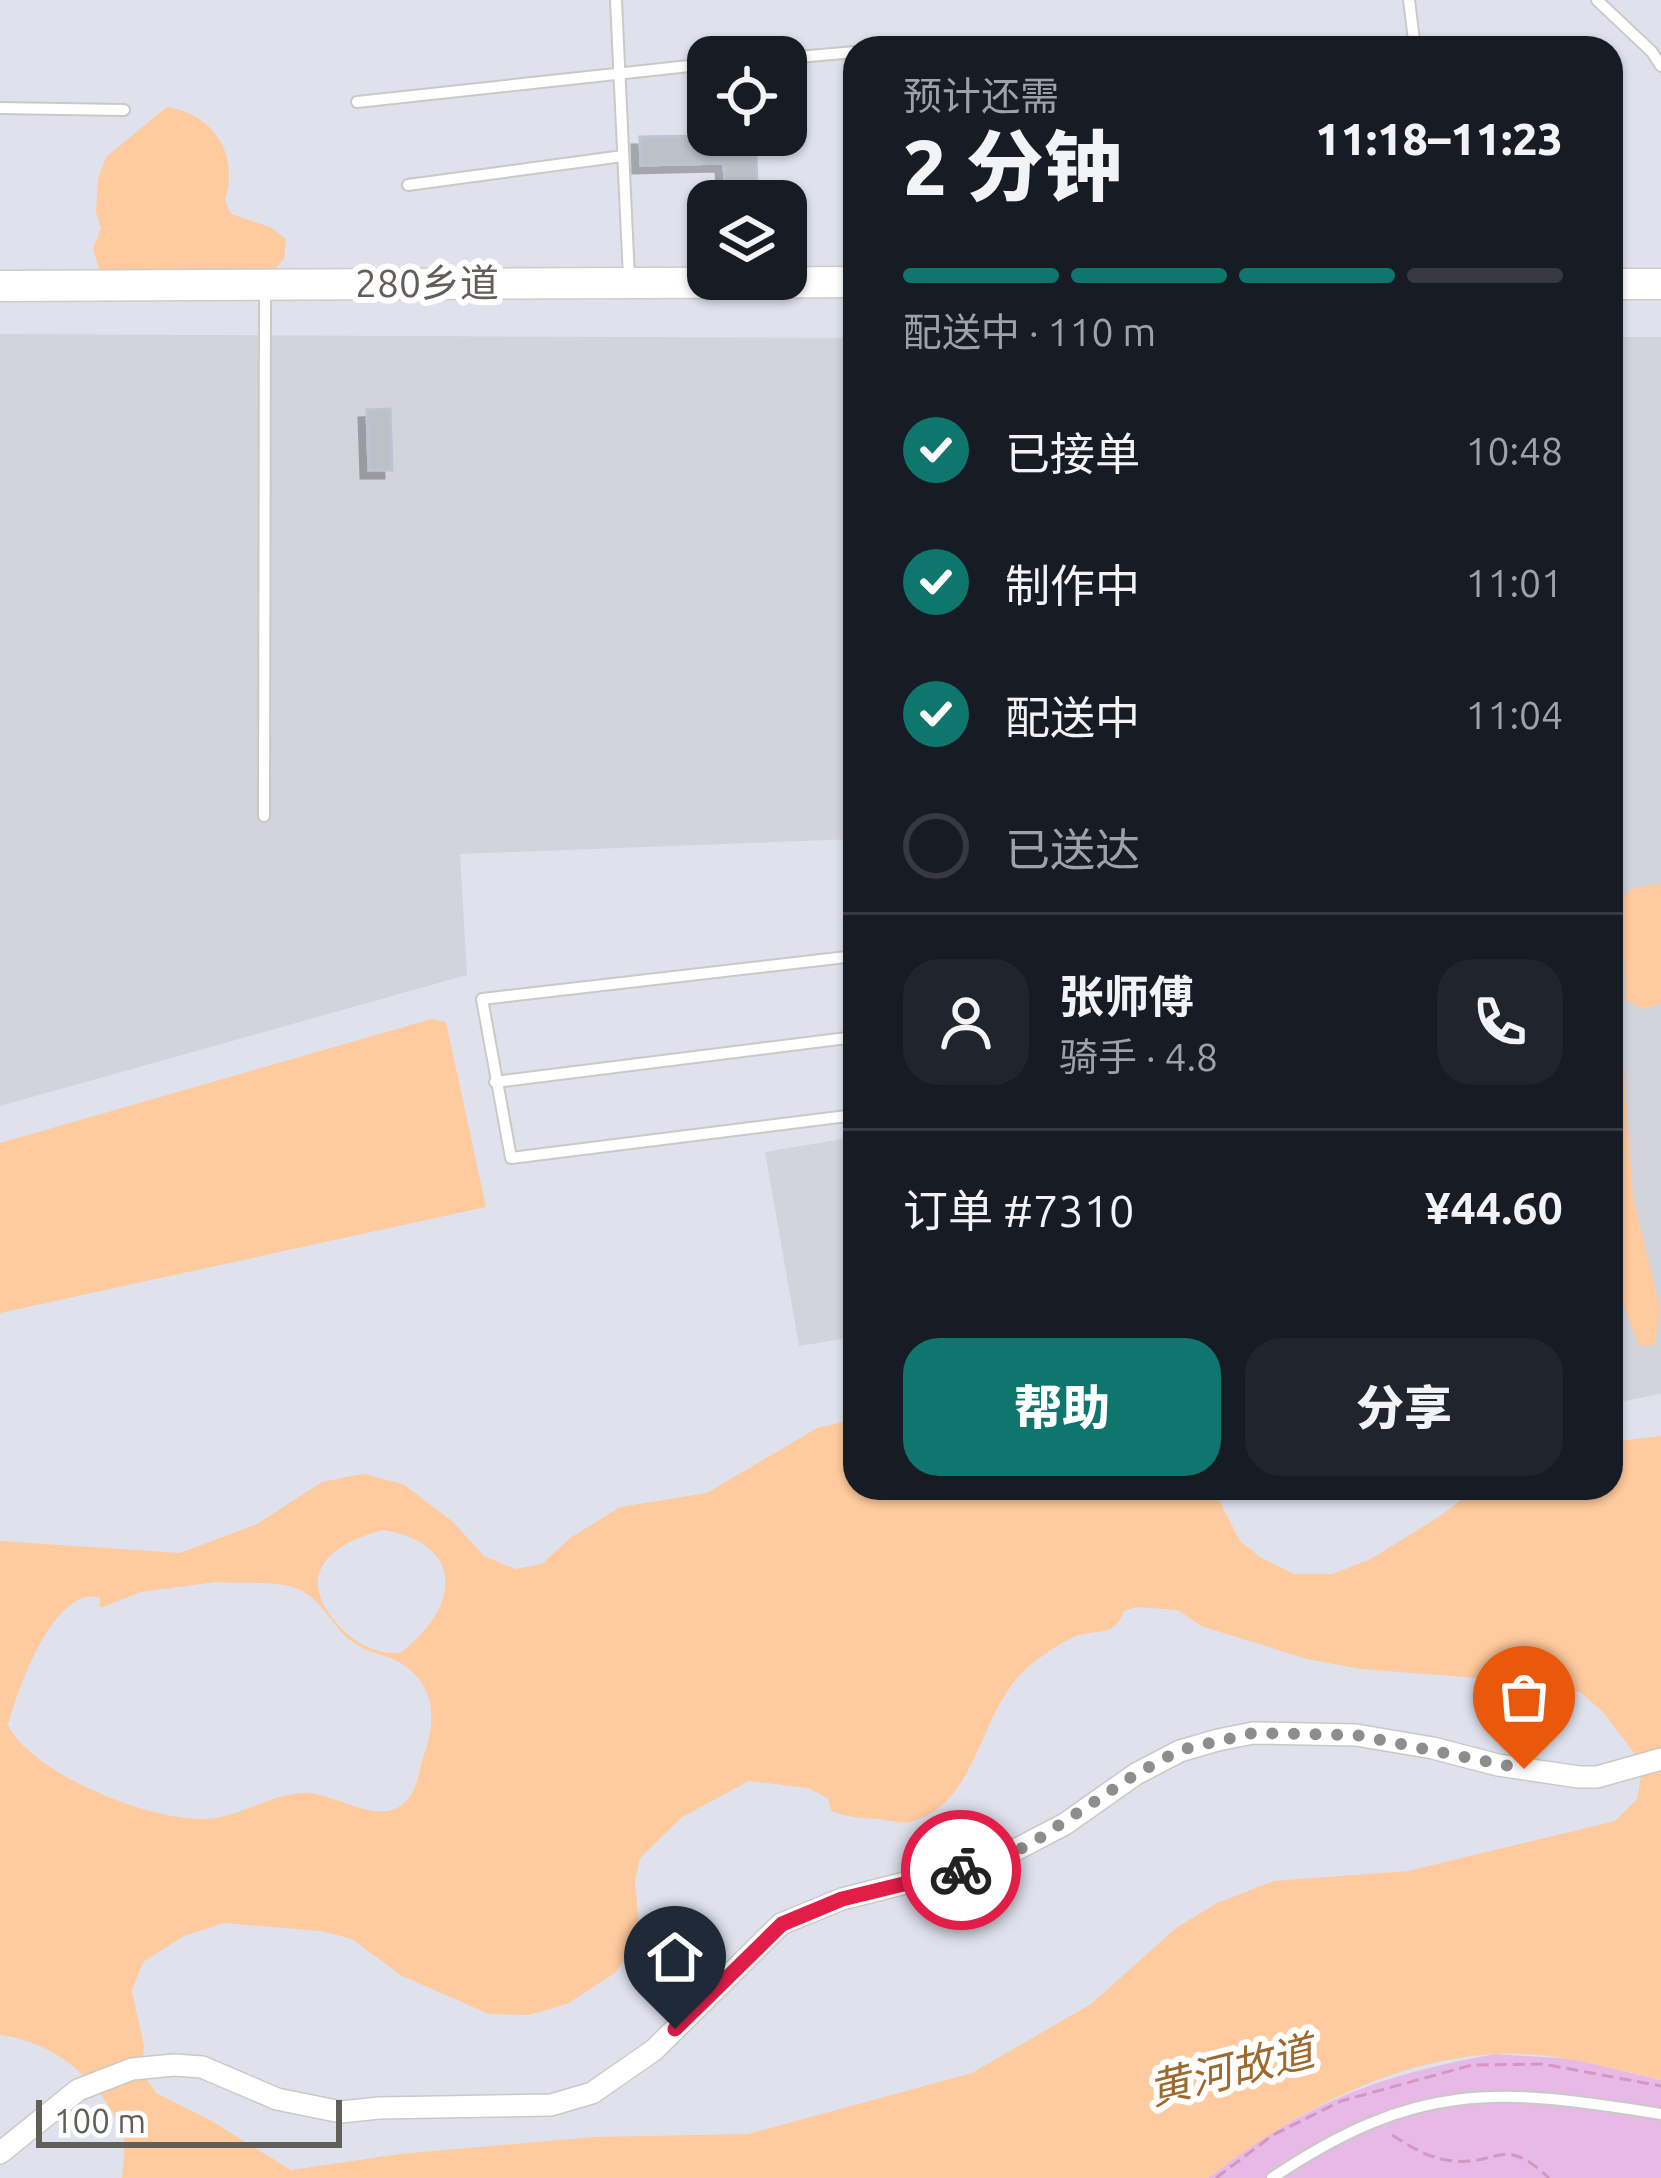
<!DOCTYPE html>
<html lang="zh">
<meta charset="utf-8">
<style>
:root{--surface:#171b24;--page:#20242c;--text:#f1f3f6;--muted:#9ea1a6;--line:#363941;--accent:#0f766e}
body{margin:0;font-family:Ubuntu,"Noto Sans SC",sans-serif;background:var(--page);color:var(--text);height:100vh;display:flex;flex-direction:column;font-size:45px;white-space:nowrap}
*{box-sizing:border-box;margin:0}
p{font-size:39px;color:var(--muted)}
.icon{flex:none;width:66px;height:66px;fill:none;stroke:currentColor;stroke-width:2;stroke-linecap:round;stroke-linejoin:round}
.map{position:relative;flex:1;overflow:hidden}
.drawer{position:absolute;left:843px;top:36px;width:780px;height:1464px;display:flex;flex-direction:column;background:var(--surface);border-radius:36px;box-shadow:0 3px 9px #0004}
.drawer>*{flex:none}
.fabs{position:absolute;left:687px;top:36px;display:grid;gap:24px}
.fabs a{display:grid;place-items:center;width:120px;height:120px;border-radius:24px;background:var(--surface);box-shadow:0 3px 9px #0004;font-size:60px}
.scale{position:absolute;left:36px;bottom:30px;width:306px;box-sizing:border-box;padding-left:12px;border:6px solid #625e58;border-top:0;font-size:33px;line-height:42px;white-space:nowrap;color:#625e58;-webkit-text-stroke:9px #fff;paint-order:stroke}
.pin{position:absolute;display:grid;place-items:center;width:102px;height:102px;color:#fff;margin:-123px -51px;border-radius:50% 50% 50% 0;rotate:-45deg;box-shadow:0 0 12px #0007}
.pin .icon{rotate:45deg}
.courier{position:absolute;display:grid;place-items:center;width:120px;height:120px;margin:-60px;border:9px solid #e11d48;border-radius:50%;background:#fff;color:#222;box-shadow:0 3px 15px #0007}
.summary em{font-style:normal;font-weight:800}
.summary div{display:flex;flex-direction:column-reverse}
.summary{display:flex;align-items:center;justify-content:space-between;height:204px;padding:0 60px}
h1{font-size:78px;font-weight:800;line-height:90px}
.bar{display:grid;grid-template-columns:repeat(4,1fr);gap:18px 12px;align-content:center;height:144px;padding:0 60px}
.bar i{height:15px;border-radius:9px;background:var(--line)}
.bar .current{background:var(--accent)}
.bar p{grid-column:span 4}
.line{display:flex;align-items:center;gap:30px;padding:0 60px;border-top:3px solid var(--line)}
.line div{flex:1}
.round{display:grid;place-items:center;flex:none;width:126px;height:126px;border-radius:36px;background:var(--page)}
ol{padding:0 60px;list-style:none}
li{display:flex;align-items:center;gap:36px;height:132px}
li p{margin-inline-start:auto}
li .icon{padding:12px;border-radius:50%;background:var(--accent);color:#fff;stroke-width:4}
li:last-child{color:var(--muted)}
li i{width:66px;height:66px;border:6px solid var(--line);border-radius:50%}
.action{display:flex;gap:24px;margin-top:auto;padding:24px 60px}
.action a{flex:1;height:138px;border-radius:36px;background:var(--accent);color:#fff;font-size:48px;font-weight:800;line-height:138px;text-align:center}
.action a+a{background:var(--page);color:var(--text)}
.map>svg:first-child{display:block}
</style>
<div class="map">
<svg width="1661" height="2178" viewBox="0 0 1661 2178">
<defs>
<filter id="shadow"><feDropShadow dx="-8" dy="8" stdDeviation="0" flood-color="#0004"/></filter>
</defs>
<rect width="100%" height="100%" fill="#dfe2ed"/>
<!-- industrial -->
<path fill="#d2d4db" d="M0 334 855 338V839L460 854 467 975 0 1106Z
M1611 337H1661V1394L1619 1402 1611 1376Z
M855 1137V1337L799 1346 765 1152Z"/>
<!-- green -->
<path fill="#e7b9e6" d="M1495 2054 1573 2059 1661 2080V2178H1208C1304 2103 1375 2076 1495 2054Z"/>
<!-- water -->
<path fill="#ffca9d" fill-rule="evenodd" d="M167 107C213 114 240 154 225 200L231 214 270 227 286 239 284 259 273 271 100 273 93 248 101 228 96 212 98 179 106 157Z
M1661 884V1004L1642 1009 1626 1000 1621 897 1634 888Z
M1611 1012 1623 1054 1633 1197 1660 1308 1655 1345 1639 1346 1611 1271Z
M432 1019 446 1022 486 1207 0 1313V1143Z
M855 1419V1488H1213L1240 1541 1260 1557 1294 1574H1332L1371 1559 1440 1516 1474 1490 1611 1488V1442L1661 1436V2080C1607 2067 1551 2051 1495 2054 1389 2060 1289 2115 1208 2178H122C123 2164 127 2144 122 2131 100 2080 55 2042 0 2035V1541L180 1553 257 1524 322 1482 363 1474 403 1484 453 1522 484 1556 515 1569 542 1564 570 1538 620 1507 707 1493 817 1428ZM383 1530C468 1544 459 1609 400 1653 376 1654 358 1645 341 1628 293 1577 326 1545 383 1530ZM216 1582C241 1584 276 1580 298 1589 320 1597 332 1626 350 1640 370 1655 383 1653 399 1662 438 1686 436 1721 423 1758 419 1772 417 1789 407 1800 381 1830 336 1792 304 1793 274 1794 244 1813 216 1818 161 1827 32 1775 8 1725 18 1689 44 1616 80 1599 86 1596 93 1597 100 1597V1608L141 1592ZM1136 1607 1178 1610 1201 1626 1307 1659 1361 1669 1477 1678 1538 1692H1580L1603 1712 1643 1765 1637 1799 1615 1821 1408 1871 1274 1881 1217 1903 1176 1928 1091 2004 972 2073 748 2134 594 2137 400 2154 291 2170 210 2120 156 2093 142 2072 144 2046 132 1991 143 1962 184 1936 224 1923 321 1931 352 1939 402 1976 489 2014 529 2015 567 2004 615 1973 632 1949 639 1927 635 1881 640 1858 682 1817 749 1781 808 1788 828 1798 831 1811C848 1817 860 1818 877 1819 888 1820 902 1825 913 1821 978 1803 979 1711 1026 1669 1038 1658 1057 1645 1072 1638 1094 1627 1114 1640 1124 1611Z"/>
<!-- building -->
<path fill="#bcc0c7" stroke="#bdc3d2" stroke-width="3" filter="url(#shadow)" d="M755 135 757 181 725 182 724 163 641 165 640 137Z
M390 409 392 470H369L367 410Z"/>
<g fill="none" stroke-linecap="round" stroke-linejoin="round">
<defs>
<path id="lane" d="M616 0 629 278
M1409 0 1415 48
M1597 0 1652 52 1661 66
M900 48 958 43V48
M786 58 855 52
M357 102 708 64
M0 108 124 110
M408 185 623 156
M264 816 265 291
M855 956 482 999 511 1158 855 1115
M495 1082 855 1037
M1272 2178C1416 2081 1496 2087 1661 2114"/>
<path id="street" d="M0 2153 78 2090 132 2069 174 2065 202 2067 277 2099 341 2112 379 2108 551 2105 592 2093 654 2050 781 1924 842 1899 996 1860 1065 1824 1136 1774 1180 1751 1218 1740 1253 1733 1356 1735 1433 1748 1498 1765 1579 1777H1597L1661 1759"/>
<path id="secondary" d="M1611 284H1661
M0 286 855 282"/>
</defs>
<!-- lane casing -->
<use href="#lane" stroke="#ccc9c4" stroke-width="14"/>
<!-- street casing -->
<use href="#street" stroke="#ccc9c4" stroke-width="24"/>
<!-- secondary casing -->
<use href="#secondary" stroke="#d0ccc5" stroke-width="33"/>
<!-- path -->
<path stroke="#d397c1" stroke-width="3" stroke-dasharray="12 6" stroke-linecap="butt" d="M1392 2135C1411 2147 1430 2159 1453 2161 1500 2165 1503 2135 1549 2178
M1216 2178 1273 2135 1341 2101 1472 2065 1543 2064 1661 2086"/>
<!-- lane -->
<use href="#lane" stroke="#fff" stroke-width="10"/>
<!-- street -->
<use href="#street" stroke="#fff" stroke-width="21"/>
<!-- secondary -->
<use href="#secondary" stroke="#fff" stroke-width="30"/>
</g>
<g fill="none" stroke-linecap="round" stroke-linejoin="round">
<!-- done -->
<path stroke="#8e8c8c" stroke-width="12" stroke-dasharray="0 21.6" d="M961 1870 996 1861 1032 1843 1136 1774 1180 1750 1253 1733 1356 1735 1524 1769"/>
<!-- route -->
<path stroke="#e11d48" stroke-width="15" d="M675 2029 782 1924 842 1899 961 1870"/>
</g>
<g text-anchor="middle" stroke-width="12" stroke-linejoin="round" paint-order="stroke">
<!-- street labels -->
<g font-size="39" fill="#625e58" stroke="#fff">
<text x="427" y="297">280乡道</text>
</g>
<!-- water labels -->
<g font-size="42" font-style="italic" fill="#9c692e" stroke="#fff">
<text transform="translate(1231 2070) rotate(-14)" y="15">黄河故道</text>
</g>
</g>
</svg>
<div class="fabs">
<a><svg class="icon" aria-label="locate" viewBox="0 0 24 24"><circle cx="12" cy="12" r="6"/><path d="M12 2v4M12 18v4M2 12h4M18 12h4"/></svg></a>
<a><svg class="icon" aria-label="layers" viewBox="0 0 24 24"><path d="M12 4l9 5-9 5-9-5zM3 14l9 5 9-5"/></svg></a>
</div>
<div class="scale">100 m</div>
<div class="pin" style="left:1524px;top:1769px;background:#ea580c"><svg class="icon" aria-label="bag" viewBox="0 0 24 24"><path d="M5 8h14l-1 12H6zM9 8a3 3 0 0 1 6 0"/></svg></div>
<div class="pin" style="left:675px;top:2029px;background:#1f2937"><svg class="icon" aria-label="home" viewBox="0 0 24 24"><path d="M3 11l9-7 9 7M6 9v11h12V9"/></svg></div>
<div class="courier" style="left:961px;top:1870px"><svg class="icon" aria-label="bike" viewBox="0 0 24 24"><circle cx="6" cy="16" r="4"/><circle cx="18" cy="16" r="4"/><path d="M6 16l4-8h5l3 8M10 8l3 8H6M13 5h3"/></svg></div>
<section class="drawer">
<div class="summary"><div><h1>2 分钟</h1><p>预计还需</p></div><em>11:18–11:23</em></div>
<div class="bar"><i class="current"></i><i class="current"></i><i class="current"></i><i></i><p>配送中 · 110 m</p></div>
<ol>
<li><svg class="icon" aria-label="check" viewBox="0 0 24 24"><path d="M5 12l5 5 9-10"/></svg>已接单<p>10:48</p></li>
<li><svg class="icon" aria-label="check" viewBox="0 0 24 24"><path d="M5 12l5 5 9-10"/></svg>制作中<p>11:01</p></li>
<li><svg class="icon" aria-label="check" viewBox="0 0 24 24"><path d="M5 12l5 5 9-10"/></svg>配送中<p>11:04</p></li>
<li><i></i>已送达</li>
</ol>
<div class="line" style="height:216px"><a class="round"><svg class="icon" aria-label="person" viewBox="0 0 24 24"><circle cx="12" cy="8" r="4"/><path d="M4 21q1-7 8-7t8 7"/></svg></a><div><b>张师傅</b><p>骑手 · 4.8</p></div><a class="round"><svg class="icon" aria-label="phone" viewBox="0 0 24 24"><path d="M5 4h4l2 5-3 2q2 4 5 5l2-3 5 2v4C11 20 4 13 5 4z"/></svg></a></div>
<div class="line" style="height:156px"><div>订单 #7310</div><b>¥44.60</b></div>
<div class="action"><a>帮助</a><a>分享</a></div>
</section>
</div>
